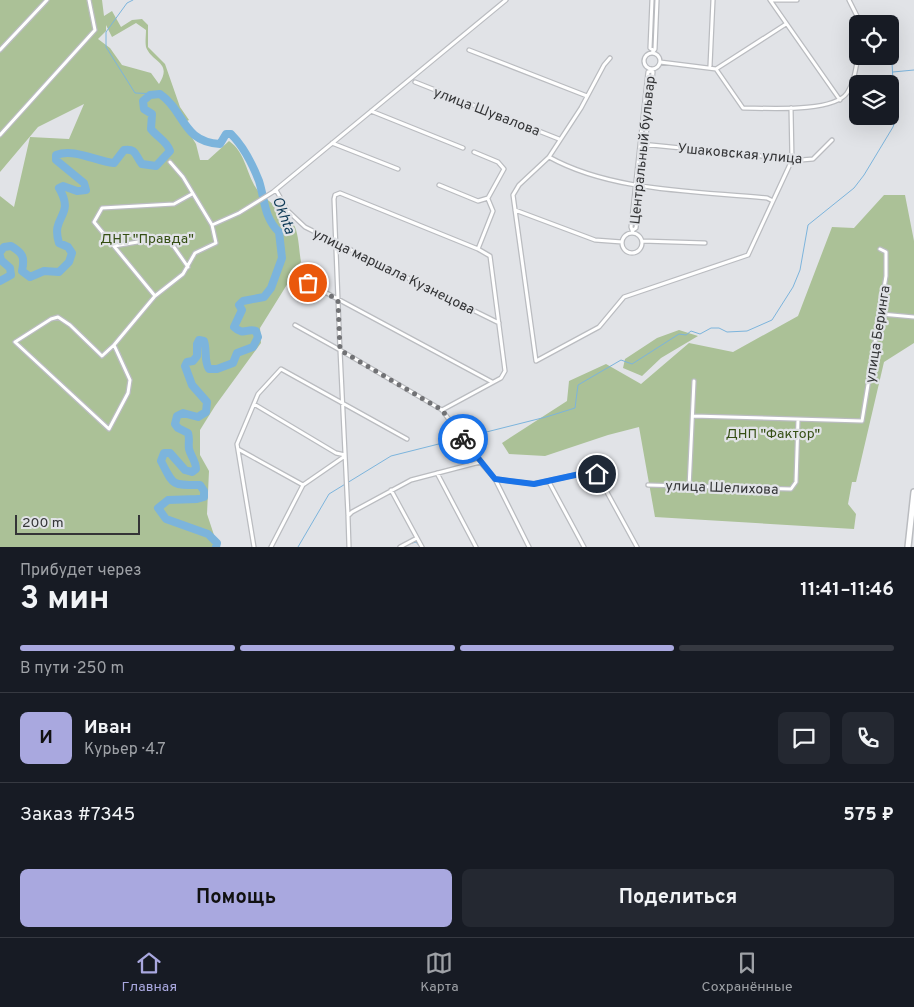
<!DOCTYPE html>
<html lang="ru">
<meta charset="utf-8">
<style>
:root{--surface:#171b24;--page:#242831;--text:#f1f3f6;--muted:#9ea1a6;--line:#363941;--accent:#a9a8df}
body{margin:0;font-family:Overpass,sans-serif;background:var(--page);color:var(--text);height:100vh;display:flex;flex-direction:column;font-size:19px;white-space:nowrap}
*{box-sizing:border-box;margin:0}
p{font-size:16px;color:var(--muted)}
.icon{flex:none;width:28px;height:28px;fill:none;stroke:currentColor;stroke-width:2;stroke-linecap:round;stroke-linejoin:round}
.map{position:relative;height:547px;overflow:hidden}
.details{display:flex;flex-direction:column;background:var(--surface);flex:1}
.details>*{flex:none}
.controls{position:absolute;left:849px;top:15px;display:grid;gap:10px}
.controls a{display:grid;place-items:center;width:50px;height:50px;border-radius:8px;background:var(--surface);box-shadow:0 5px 20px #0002;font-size:25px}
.scale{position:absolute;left:15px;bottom:12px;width:125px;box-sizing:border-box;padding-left:5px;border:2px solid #343537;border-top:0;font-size:14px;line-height:18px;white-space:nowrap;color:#343537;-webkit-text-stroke:4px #e1e3e7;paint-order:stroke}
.pin{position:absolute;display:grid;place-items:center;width:42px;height:42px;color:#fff;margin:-21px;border:2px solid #fff;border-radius:50%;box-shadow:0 1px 5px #0007}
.courier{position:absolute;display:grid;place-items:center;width:50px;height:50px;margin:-25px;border:4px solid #1a73e8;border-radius:50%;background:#fff;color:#222;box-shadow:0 1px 6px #0007}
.head em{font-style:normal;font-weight:700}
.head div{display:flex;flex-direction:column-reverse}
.head{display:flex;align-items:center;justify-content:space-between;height:85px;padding:0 20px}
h1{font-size:32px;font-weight:700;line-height:38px}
.bar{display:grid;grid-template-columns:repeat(4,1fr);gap:8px 5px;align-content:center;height:60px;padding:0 20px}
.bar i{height:6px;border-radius:4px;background:var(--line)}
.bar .current{background:var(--accent)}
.bar p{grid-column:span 4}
.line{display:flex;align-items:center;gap:12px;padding:0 20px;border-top:1px solid var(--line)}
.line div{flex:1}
.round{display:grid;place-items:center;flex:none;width:52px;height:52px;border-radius:8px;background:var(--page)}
.action{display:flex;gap:10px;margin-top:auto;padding:10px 20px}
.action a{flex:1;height:58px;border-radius:8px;background:var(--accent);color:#111;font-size:20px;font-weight:700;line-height:58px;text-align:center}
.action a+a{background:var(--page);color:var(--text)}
.menu{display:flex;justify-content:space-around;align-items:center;height:70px;border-top:1px solid var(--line);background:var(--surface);font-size:14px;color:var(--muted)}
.menu a{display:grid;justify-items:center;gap:2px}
.menu .current{color:var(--accent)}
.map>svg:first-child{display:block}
</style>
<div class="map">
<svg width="914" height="547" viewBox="0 0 914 547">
<rect width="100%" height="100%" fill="#e1e3e7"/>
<!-- green -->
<path fill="#abc197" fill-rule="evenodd" d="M0 0H102L104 16 112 11 121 27 132 20 142 19 148 25V47L165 64 180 107 189 120 183 123 196 144 200 160H208L229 141C245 152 246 172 256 188 266 203 287 209 295 227 299 237 299 251 301 262L260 328 261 343 215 406 200 430V455L209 471 207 514 214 535V547H0V196L14 207 30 137 69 139 84 104 38 127 0 172ZM136 23 146 30C146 35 145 42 146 47 152 63 173 62 159 84L151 73 122 65 110 48 98 39 106 31V25L112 37Z
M884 195H905L914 241V343L884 362 856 482H852L848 504 856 514 854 529 655 517 639 427 608 435 545 456 509 454 502 443 567 401 569 381 606 364 641 384 689 343 733 352 798 316 832 227 854 228Z
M679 330 698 336 661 358 642 376 623 368 625 359 657 338Z"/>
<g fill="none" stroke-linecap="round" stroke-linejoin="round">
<!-- stream -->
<path stroke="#7cb4dc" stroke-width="1" d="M133 0 127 3 106 32V47L135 93 160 94
M893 72 914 70
M409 544 416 542 420 547
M298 547 329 494 391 456 546 417 575 408 578 385 621 360 632 364 679 334 686 335 691 331 700 334 711 328H719L727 332 747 331 772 320 793 287 800 270 808 225 854 188 864 175 893 127 895 121 892 62"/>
<!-- river -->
<path stroke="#7cb4dc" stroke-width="8" d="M0 252 4 247 11 246C23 253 25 257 22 271L30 277 44 271 59 272 69 262 72 253 68 247 59 243C50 215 76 217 59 188L63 186 77 191 86 190 84 183 56 160V155C74 148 95 161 114 163L124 150C137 148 135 156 142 164L156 166 170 151C167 141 157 137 151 129L152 114 144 109 143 101 150 95 160 94C185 111 182 142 220 144L226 134H231C244 147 252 163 259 181 265 200 264 218 279 232L282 258 271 288 264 297 243 301 239 305 242 310 234 327C243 336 247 328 256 331L258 337 253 347 237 353 233 363 217 369H209C204 362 207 350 204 341L199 340 197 344V356L193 361 187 362 185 366 192 385 207 402 206 412 198 417 183 413 177 416 175 424 178 428 188 433C190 439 188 443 189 449 191 457 196 461 196 469L192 472 185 470 170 453H164L161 461C174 486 171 485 200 485L204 491V497L197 499 168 500 158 508 166 519 208 534 217 543 216 547
M0 256 1 260 10 268 11 275 0 281"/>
<defs>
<path id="street" d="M652 0 650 48 653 50
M770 0 840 100
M771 0H797
M849 0 861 24
M0 50 47 0
M469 50 587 96
M644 61a8 8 0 1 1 16 0a8 8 0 1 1-16 0Z
M652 53 655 49 657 0
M610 58 604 65 581 108 549 157 519 185 513 195 536 361 599 327 624 297 748 255 792 160 791 108
M660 62 716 69
M710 66 713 0
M716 69 743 108C766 108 833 113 847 93 854 83 856 68 858 56
M716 69 786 24
M415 82 559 139
M371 111 463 148
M0 135 95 30 89 0
M332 143 398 169
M641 144 801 160 813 159 832 140
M549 157C612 192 697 191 767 198L773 201
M170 162 183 177 212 225
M439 185 478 201 488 198 504 169 498 162 474 152
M276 190 288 211 305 227 499 323
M340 193 478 249 490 256 505 371 501 378 442 410 340 350 334 199 335 195Z
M515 210 595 240 622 242
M633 230 636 228 653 72 651 69
M633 233 631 227 648 72 651 71
M622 243a10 10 0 1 1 20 0a10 10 0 1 1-20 0Z
M642 241 705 243
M114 246 167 237 188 267
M478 249 493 211 488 199
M308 283 492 382
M155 296 94 222 102 208 174 204 192 194
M881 314 914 317
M295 325 340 350 348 515
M114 345 102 356 70 325 58 317 51 319 15 342 109 429 128 393 130 380 114 345 155 296 183 274 195 253 216 243 212 225 239 213 273 192 506 0
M254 404 336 453 345 455
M442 410 480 462
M693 416 862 421 886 276V252L880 249
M238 449 303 485
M437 473 476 547
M495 479 529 547
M549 482 584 547
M648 485 791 489 796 482 798 420
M689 488 694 381
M391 490 422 547
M254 547 237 444 258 394 281 369 407 439
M271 547 303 485 345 456
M349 547 348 516 352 512 411 480 480 462 495 479 534 484 593 471 597 474 637 547
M400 547 417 538"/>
<path id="primary" d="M908 547 914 492"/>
</defs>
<!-- street casing -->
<use href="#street" stroke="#babcc0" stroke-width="5.5"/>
<!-- primary casing -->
<use href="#primary" stroke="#babcc0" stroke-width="8"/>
<!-- street -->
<use href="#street" stroke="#fff" stroke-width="3"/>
<!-- primary -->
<use href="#primary" stroke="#fff" stroke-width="5"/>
</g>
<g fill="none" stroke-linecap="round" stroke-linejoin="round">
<!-- done -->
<path stroke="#717275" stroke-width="5" stroke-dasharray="0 9" d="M308 283 338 300 340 350 442 410 463 439"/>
<!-- route -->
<path stroke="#1a73e8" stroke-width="6" d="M463 439 495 479 534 484 589 472 597 474"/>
</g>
<g text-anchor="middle" stroke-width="4.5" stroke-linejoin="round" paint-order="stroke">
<!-- street labels -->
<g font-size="14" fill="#343537" stroke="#e1e3e7">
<text transform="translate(487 111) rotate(21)" y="5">улица Шувалова</text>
<text transform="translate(642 150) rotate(-84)" y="5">Центральный бульвар</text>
<text transform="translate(740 153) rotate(5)" y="5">Ушаковская улица</text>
<text transform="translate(394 271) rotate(26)" y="5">улица маршала Кузнецова</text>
<text transform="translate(877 334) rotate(-81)" y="5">улица Беринга</text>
<text transform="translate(722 487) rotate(2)" y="5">улица Шелихова</text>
</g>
<!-- park labels -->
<g font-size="14" fill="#354f14" stroke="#e1e3e7">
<text x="147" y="243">ДНТ "Правда"</text>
<text x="773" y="438">ДНП "Фактор"</text>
</g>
<!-- water labels -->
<g font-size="15" font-style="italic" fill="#0e3a56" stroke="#e1e3e7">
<text transform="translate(284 215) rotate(69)" y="5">Okhta</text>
</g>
</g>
</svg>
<div class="controls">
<a><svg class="icon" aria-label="locate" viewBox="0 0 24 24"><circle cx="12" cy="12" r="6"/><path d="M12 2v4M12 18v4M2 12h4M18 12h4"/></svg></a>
<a><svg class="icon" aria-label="layers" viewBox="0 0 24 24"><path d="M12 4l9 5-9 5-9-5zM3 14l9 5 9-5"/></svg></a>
</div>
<div class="scale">200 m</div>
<div class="pin" style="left:308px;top:283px;background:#ea580c"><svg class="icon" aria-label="bag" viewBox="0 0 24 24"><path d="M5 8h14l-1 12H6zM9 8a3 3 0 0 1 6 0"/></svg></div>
<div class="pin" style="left:597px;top:474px;background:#1f2937"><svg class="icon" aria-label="home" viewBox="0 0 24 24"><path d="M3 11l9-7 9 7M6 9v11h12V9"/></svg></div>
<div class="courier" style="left:463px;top:439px"><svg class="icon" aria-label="bike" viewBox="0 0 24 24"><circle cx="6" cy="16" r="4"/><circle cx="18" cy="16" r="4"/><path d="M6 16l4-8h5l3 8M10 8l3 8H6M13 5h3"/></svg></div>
</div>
<section class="details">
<div class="head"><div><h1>3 мин</h1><p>Прибудет через</p></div><em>11:41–11:46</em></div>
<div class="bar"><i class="current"></i><i class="current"></i><i class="current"></i><i></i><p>В пути · 250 m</p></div>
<div class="line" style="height:90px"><b class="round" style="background:var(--accent);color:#111">И</b><div><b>Иван</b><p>Курьер · 4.7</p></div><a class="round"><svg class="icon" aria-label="chat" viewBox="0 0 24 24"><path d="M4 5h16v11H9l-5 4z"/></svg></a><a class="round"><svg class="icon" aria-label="phone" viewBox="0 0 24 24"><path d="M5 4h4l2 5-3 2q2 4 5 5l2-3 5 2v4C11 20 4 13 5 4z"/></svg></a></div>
<div class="line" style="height:65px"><div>Заказ #7345</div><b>575 ₽</b></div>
<div class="action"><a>Помощь</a><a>Поделиться</a></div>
</section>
<nav class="menu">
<a class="current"><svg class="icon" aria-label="home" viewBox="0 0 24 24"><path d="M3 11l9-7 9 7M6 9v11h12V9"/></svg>Главная</a>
<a><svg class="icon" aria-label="map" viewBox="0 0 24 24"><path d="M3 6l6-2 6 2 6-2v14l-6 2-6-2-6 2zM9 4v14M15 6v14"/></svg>Карта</a>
<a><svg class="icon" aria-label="saved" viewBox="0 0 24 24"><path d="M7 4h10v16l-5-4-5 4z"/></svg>Сохранённые</a>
</nav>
